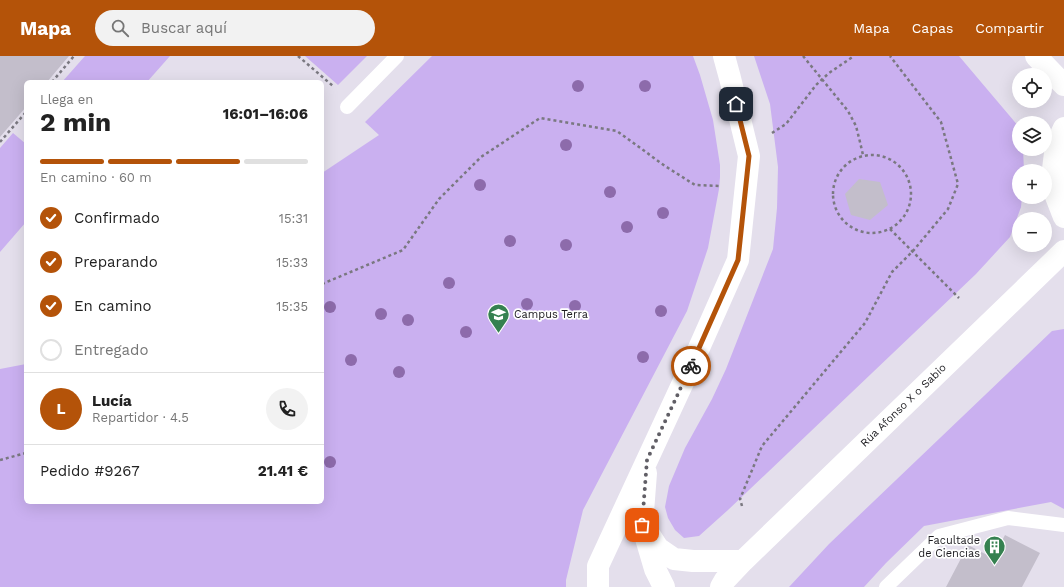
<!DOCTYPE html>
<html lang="es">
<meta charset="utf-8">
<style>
:root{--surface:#fff;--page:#f2f2f2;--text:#222;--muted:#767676;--line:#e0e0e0;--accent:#b45309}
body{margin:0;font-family:"Work Sans",sans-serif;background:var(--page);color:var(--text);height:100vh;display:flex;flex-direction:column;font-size:15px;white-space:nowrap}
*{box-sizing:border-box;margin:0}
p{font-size:13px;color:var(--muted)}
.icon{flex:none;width:22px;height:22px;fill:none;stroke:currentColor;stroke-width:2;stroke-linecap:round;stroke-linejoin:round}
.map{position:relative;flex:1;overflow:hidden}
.side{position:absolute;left:24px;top:24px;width:300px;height:424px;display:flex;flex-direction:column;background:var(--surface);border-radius:6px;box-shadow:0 4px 16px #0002}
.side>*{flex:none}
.fabs{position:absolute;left:1012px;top:12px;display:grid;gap:8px}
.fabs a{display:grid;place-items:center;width:40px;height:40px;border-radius:50%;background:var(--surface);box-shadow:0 4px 16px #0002;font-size:20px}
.pin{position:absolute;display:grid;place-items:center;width:34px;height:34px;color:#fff;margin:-17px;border-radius:8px;box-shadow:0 2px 6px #0006}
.courier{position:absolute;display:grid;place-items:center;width:40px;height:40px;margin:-20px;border:3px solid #b45309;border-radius:50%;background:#fff;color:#222;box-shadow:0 1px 5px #0007}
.summary em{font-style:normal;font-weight:700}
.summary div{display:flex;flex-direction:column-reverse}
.summary{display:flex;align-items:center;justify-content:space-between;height:68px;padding:0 16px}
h1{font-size:26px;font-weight:700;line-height:30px}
.bar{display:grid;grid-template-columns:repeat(4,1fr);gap:6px 4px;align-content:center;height:48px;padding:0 16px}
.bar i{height:5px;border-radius:3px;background:var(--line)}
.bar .selected{background:var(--accent)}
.bar p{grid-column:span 4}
.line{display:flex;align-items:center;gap:10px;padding:0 16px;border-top:1px solid var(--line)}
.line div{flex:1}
.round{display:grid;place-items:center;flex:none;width:42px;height:42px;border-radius:21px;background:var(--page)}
ol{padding:0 16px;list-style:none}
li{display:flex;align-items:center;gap:12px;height:44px}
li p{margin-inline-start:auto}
li .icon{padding:4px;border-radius:50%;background:var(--accent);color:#fff;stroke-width:4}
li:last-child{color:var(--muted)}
li i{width:22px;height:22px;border:2px solid var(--line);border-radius:50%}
header{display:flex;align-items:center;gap:24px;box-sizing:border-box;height:56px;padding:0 20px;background:var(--accent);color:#fff}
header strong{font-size:19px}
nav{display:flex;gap:22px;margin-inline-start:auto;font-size:14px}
.search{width:280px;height:36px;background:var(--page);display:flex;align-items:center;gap:10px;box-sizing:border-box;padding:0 14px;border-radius:22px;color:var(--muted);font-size:15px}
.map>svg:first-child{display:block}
</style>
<header>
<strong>Mapa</strong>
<div class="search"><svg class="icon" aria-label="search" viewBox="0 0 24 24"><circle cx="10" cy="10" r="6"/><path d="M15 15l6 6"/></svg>Buscar aquí</div>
<nav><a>Mapa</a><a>Capas</a><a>Compartir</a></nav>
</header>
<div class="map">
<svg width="1064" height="531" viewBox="0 0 1064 531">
<rect width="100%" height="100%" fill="#e4dfec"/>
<!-- green -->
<path fill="#cab0f0" d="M85 0H170L147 26H62Z
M305 0H367L338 29Z
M432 0H693L700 19 713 64 720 109V121L719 133 708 192 687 255 583 454 566 524V531H0V313L26 308V446H322V117L379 79 365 66Z
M754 0H959L1019 71V93H1023L1024 115H1019V141H1022L1021 151 1010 181 976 218 728 454 699 480 684 482 675 474 668 462 665 451 669 430 685 392 712 343 726 313 773 193 777 152 778 111 770 48Z
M13 77 26 88V166L0 196V92Z
M1064 273V453L1051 446 924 470 886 507 864 531H789L829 488 1052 275Z"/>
<!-- building -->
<path fill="#c3becb" d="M0 0H69L47 26H26V51L0 81Z
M859 123 880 126 888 149 870 164 851 159 845 138Z
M1005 479 1040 497 1022 531H946L968 489 993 502Z"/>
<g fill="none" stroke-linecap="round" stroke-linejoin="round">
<!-- path -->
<path stroke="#7a7880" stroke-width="2.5" stroke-dasharray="3 3" stroke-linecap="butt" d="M298 0 333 30
M803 0 848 55 856 70 860 86 863 99
M52 26 74 0
M772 77 786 68 816 29 829 17 854 0
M0 86 26 56
M833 138a39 39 0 1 1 78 0a39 39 0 1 1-78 0Z
M890 173 959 242
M322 228 403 194 439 143 481 101 540 62 617 75 665 110 695 129 719 130
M0 404 26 397
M742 450 740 443 762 390 865 267 892 216 913 195 948 153 958 128 941 66 890 0"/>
<!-- lane -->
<path stroke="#fff" stroke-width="14" d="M347 51 397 0
M886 531 939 480 1008 462 1064 469"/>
<!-- street -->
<path stroke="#fff" stroke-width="22" d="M646 417 642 469 655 513 664 531
M647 475 658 492 674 503 693 505H743
M598 531V510L699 292 738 204 749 100 730 22 724 0
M721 531 725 524 743 505 1064 195"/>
<!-- highway -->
<path stroke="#fff" stroke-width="22" d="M1036 0 1064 29
M1064 72 1056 89 1053 113 1055 138 1064 161"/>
</g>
<!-- trees -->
<g fill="#8d6bab">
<circle cx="578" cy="30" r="6"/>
<circle cx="645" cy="30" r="6"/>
<circle cx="566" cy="89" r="6"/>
<circle cx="480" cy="129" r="6"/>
<circle cx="610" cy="136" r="6"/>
<circle cx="663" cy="157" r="6"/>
<circle cx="627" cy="171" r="6"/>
<circle cx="510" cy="185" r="6"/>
<circle cx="566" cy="189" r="6"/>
<circle cx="449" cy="227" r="6"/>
<circle cx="527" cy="248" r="6"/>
<circle cx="575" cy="250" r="6"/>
<circle cx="330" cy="251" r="6"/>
<circle cx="661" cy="255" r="6"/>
<circle cx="381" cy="258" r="6"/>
<circle cx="408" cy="264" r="6"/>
<circle cx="466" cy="276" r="6"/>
<circle cx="643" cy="301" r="6"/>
<circle cx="351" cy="304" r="6"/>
<circle cx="399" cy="316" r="6"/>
<circle cx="330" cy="406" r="6"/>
</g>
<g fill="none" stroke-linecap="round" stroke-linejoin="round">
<!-- done -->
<path stroke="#615f66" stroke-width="4" stroke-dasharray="0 7.2" d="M642 469 647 404 691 310"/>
<!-- route -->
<path stroke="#b45309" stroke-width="5" d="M691 310 738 204 749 100 736 48"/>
</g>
<!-- icons -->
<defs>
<symbol id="university-pin" viewBox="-11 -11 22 30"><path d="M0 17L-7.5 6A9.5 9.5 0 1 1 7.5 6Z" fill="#358150" stroke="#fff"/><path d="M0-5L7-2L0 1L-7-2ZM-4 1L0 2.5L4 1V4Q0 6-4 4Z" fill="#fff"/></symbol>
<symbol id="building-pin" viewBox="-11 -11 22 30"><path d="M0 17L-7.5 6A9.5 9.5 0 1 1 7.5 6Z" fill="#358150" stroke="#fff"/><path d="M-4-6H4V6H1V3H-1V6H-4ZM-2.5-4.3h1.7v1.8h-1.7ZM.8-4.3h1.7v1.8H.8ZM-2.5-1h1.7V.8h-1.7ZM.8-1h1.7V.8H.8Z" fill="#fff"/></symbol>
</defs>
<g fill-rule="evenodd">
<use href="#university-pin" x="486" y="246" width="25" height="34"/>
<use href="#building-pin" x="982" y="478" width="25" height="34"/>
</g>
<g text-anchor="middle" stroke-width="3.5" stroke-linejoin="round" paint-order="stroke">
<!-- poi labels -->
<g font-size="11" fill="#1b1a1e" stroke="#fff" text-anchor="start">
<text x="514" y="262">Campus Terra</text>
<text x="980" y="488" text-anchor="end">Facultade<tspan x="980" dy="13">de Ciencias</tspan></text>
</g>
<!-- street labels -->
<g font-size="11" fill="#1b1a1e" stroke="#fff">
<text transform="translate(903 349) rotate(-44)" y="4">Rúa Afonso X o Sabio</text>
</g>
</g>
</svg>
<div class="fabs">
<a><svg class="icon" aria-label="locate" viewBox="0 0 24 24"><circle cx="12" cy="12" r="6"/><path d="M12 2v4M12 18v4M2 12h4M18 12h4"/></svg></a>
<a><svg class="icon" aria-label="layers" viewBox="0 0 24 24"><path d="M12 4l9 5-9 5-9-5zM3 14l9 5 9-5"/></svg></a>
<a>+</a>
<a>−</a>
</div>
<div class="pin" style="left:642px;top:469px;background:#ea580c"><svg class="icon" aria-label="bag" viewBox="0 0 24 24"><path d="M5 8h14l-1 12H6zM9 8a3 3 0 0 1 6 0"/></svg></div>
<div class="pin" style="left:736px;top:48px;background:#1f2937"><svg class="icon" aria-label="home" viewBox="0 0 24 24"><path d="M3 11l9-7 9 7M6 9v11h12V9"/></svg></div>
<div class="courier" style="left:691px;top:310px"><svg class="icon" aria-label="bike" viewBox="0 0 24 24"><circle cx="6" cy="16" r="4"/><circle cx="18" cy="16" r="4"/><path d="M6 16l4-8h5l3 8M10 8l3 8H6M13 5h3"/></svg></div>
<section class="side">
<div class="summary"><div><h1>2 min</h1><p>Llega en</p></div><em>16:01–16:06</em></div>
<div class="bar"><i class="selected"></i><i class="selected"></i><i class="selected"></i><i></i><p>En camino · 60 m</p></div>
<ol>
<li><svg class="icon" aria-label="check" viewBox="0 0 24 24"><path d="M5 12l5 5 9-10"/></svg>Confirmado<p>15:31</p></li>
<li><svg class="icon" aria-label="check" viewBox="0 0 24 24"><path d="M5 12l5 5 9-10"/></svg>Preparando<p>15:33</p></li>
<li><svg class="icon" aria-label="check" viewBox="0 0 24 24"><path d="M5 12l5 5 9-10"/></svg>En camino<p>15:35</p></li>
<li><i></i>Entregado</li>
</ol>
<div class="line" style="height:72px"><b class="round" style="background:var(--accent);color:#fff">L</b><div><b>Lucía</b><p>Repartidor · 4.5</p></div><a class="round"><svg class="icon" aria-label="phone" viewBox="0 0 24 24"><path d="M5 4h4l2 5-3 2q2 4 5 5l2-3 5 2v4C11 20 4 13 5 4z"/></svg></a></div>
<div class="line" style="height:52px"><div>Pedido #9267</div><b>21.41 €</b></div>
</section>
</div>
